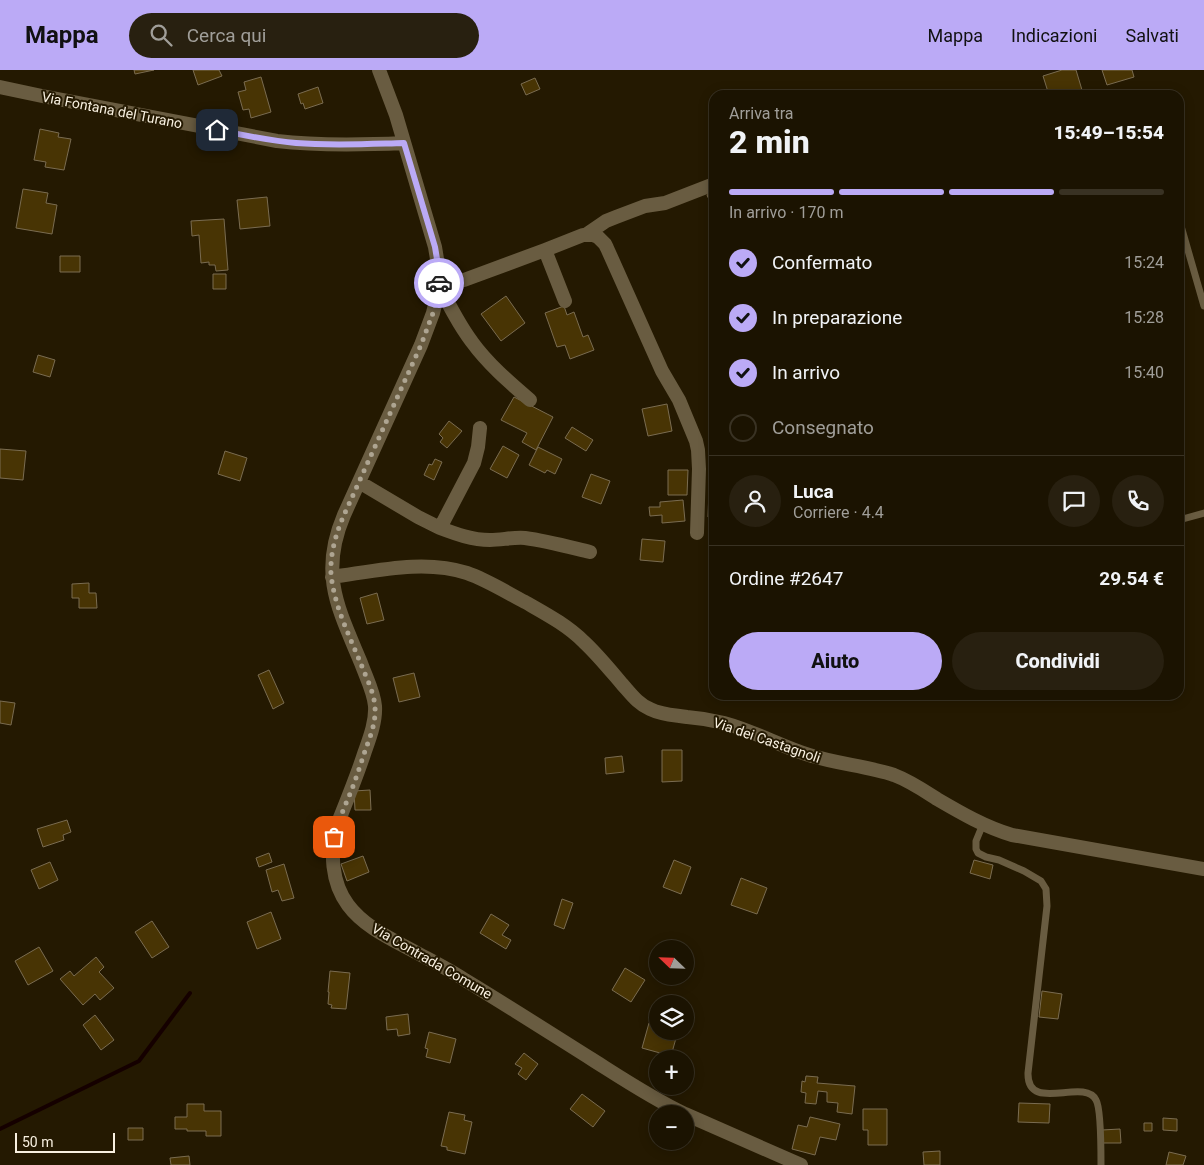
<!DOCTYPE html>
<html lang="it">
<meta charset="utf-8">
<style>
:root{--surface:#1b1301;--page:#282010;--text:#f1f3f6;--muted:#a09e99;--line:#393223;--accent:#bbaaf6}
body{margin:0;font-family:Roboto,sans-serif;background:var(--page);color:var(--text);height:100vh;display:flex;flex-direction:column;font-size:19px;white-space:nowrap}
*{box-sizing:border-box;margin:0}
p{font-size:16px;color:var(--muted)}
.icon{flex:none;width:28px;height:28px;fill:none;stroke:currentColor;stroke-width:2;stroke-linecap:round;stroke-linejoin:round}
.map{position:relative;flex:1;overflow:hidden}
.drawer{position:absolute;left:709px;top:20px;width:475px;height:610px;display:flex;flex-direction:column;background:var(--surface);border-radius:15px;box-shadow:0 2px 12px #0003,0 0 0 1px var(--line)}
.drawer>*{flex:none}
.needle{width:32px;rotate:293deg}
.controls{position:absolute;left:649px;top:870px;display:grid;gap:10px}
.controls a{display:grid;place-items:center;width:45px;height:45px;border-radius:50%;background:var(--surface);box-shadow:0 2px 12px #0003,0 0 0 1px var(--line);font-size:25px}
.scale{position:absolute;left:15px;bottom:12px;width:100px;box-sizing:border-box;padding-left:5px;border:2px solid #f8f0e0;border-top:0;font-size:14px;line-height:18px;white-space:nowrap;color:#f8f0e0;-webkit-text-stroke:4px #241901;paint-order:stroke}
.pin{position:absolute;display:grid;place-items:center;width:42px;height:42px;color:#fff;margin:-21px;border-radius:10px;box-shadow:0 2px 8px #0006}
.courier{position:absolute;display:grid;place-items:center;width:50px;height:50px;margin:-25px;border:4px solid #bbaaf6;border-radius:50%;background:#fff;color:#222;box-shadow:0 1px 6px #0007}
.overview em{font-style:normal;font-weight:800}
.overview div{display:flex;flex-direction:column-reverse}
.overview{display:flex;align-items:center;justify-content:space-between;height:85px;padding:0 20px}
h1{font-size:32px;font-weight:800;line-height:38px}
.bar{display:grid;grid-template-columns:repeat(4,1fr);gap:8px 5px;align-content:center;height:60px;padding:0 20px}
.bar i{height:6px;border-radius:4px;background:var(--line)}
.bar .current{background:var(--accent)}
.bar p{grid-column:span 4}
.line{display:flex;align-items:center;gap:12px;padding:0 20px;border-top:1px solid var(--line)}
.line div{flex:1}
.round{display:grid;place-items:center;flex:none;width:52px;height:52px;border-radius:26px;background:var(--page)}
ol{padding:0 20px;list-style:none}
li{display:flex;align-items:center;gap:15px;height:55px}
li p{margin-inline-start:auto}
li .icon{padding:5px;border-radius:50%;background:var(--accent);color:#111;stroke-width:4}
li:last-child{color:var(--muted)}
li i{width:28px;height:28px;border:2px solid var(--line);border-radius:50%}
.cta{display:flex;gap:10px;margin-top:auto;padding:10px 20px}
.cta a{flex:1;height:58px;border-radius:30px;background:var(--accent);color:#111;font-size:20px;font-weight:800;line-height:58px;text-align:center}
.cta a+a{background:var(--page);color:var(--text)}
header{display:flex;align-items:center;gap:30px;box-sizing:border-box;height:70px;padding:0 25px;background:var(--accent);color:#111}
header strong{font-size:24px}
nav{display:flex;gap:28px;margin-inline-start:auto;font-size:18px}
.search{width:350px;height:45px;background:var(--page);display:flex;align-items:center;gap:12px;box-sizing:border-box;padding:0 18px;border-radius:28px;color:var(--muted);font-size:19px}
.map>svg:first-child{display:block}
</style>
<header>
<strong>Mappa</strong>
<div class="search"><svg class="icon" aria-label="search" viewBox="0 0 24 24"><circle cx="10" cy="10" r="6"/><path d="M15 15l6 6"/></svg>Cerca qui</div>
<nav><a>Mappa</a><a>Indicazioni</a><a>Salvati</a></nav>
</header>
<div class="map">
<svg width="1204" height="1095" viewBox="0 0 1204 1095">
<rect width="100%" height="100%" fill="#241901"/>
<g fill="none" stroke-linecap="round" stroke-linejoin="round">
<!-- stream -->
<path stroke="#150000" stroke-width="4" d="M0 1059 139 991 190 923"/>
</g>
<!-- building -->
<path fill="#483404" stroke="#7a6c51" d="M134 0H154L135 4Z
M193 0H219L222 6 198 15Z
M1062 0H1076L1082 20 1066 25H1049L1043 6Z
M1102 0H1132L1134 7 1107 15Z
M261 7 271 42 251 48 249 39 243 40 238 22 246 20 244 12Z
M535 8 540 19 526 25 521 14Z
M318 17 323 33 305 39 303 33 301 34 298 24Z
M40 59 59 63 58 67 71 69 64 100 45 97 46 92 34 90Z
M23 119 48 123 46 133 57 135 52 164 16 158Z
M714 122V141L707 125Z
M267 127 270 156 240 159 237 130Z
M224 149 228 200 216 201 215 195H209V192L201 193 199 165 192 166 191 151Z
M60 186H80V202H60Z
M213 204H226V219H213Z
M506 226 525 253 501 271 481 244Z
M564 236 567 245 574 242 583 267 588 265 594 280 570 289 565 275 557 277 545 243Z
M38 285 55 290 50 307 33 302Z
M514 327 553 347 536 380 522 372 527 363 501 350Z
M667 334 672 361 648 366 642 339Z
M449 351 462 361 447 378 440 372 443 368 439 364Z
M572 357 593 370 586 381 565 368Z
M503 376 519 385 507 408 490 399Z
M538 377 562 389 555 404 547 400 545 403 529 395Z
M0 379 26 381 23 410 0 408Z
M225 381 247 388 240 411 218 404Z
M435 389 442 392 434 410 424 405 429 394 432 395Z
M668 400H688L687 425H668Z
M591 404 610 411 601 434 582 427Z
M709 419H714V447H708Z
M683 430 685 451 662 453V445L650 446 649 437H660V432Z
M642 469 665 471 663 492 640 490Z
M89 513V523H96L97 538H79V528H72V514Z
M377 523 384 550 367 554 360 528Z
M269 600 284 633 273 639 258 605Z
M414 603 420 627 399 632 393 608Z
M0 631 15 633 11 655 0 653Z
M662 680H682V711L662 712Z
M622 686 624 702 606 704 605 688Z
M370 720 371 740H355L354 721Z
M67 750 71 762 63 765 64 770 43 777 37 759Z
M269 783 272 792 259 797 256 788Z
M363 786 369 802 347 811 341 794Z
M674 790 691 797 681 824 663 817Z
M974 790 993 795 990 809 970 803Z
M50 792 58 810 39 819 31 800Z
M284 794 294 828 282 831 278 820 272 822 266 800Z
M741 808 767 818 757 844 731 835Z
M562 829 573 833 564 859 554 855Z
M271 842 281 869 257 879 247 852Z
M491 844 509 855 502 865 511 870 506 879 480 863Z
M152 851 169 877 152 888 135 862Z
M39 877 53 901 28 915 15 891Z
M96 887 104 897 99 902 114 918 100 930 95 924 83 935 60 909 70 901 74 906Z
M625 898 645 910 631 932 612 920Z
M330 901 350 903 346 939 331 938 332 935 328 934 329 922H328Z
M1042 921 1062 924 1058 949 1039 947Z
M408 944 410 964 398 966 397 959 387 960 386 947Z
M95 945 114 970 101 980 83 955Z
M649 953 658 955V961H678L671 986 642 978Z
M429 962 456 969 450 993 426 987 428 979 425 978Z
M524 983 538 994 526 1010 518 1004 522 998 515 994Z
M806 1006 818 1007 817 1013 855 1016 852 1044 837 1042 838 1033 827 1032V1022L818 1021 816 1034 805 1033 806 1023 801 1022 802 1011 805 1012Z
M582 1024 605 1041 593 1057 570 1039Z
M1019 1033 1050 1034 1049 1053 1018 1052Z
M187 1034H204V1041H221V1066H206V1061H187V1059H175V1047H187Z
M863 1039H887V1075H868V1060H863Z
M449 1042 465 1045 464 1050 472 1052 465 1084 447 1080V1077L441 1076Z
M810 1047 840 1054 836 1070 820 1067 815 1085 792 1079 798 1055 807 1057Z
M1163 1048 1177 1049V1061L1163 1060Z
M1144 1053H1152V1061H1144Z
M128 1058H143V1070H128Z
M1120 1059 1121 1073H1103L1102 1060Z
M940 1081V1095H924L923 1082Z
M1169 1082 1186 1086 1183 1095H1166Z
M189 1086 190 1095H171L170 1088Z"/>
<g fill="none" stroke-linecap="round" stroke-linejoin="round">
<!-- service -->
<path stroke="#695c41" stroke-width="7" d="M1179 149 1204 236
M1179 450 1204 443
M983 754 976 771V779L978 783 986 787 999 790 1024 801 1041 811 1046 819 1047 836 1028 1003C1027 1044 1084 1007 1096 1030 1101 1038 1101 1083 1101 1095"/>
<!-- minor -->
<path stroke="#695c41" stroke-width="14" d="M379 0 396 45 435 177 439 201V218L433 243 421 275 344 445C319 504 338 538 361 593 366 607 374 622 375 636 376 651 370 667 365 681 357 706 347 730 337 755 330 782 331 812 348 835 365 858 394 870 419 884 434 892 450 900 465 910 508 936 550 963 593 990 623 1009 653 1029 685 1044
M0 17 42 26 277 71C319 76 361 75 404 73
M587 164 606 151 616 147 645 136 665 133 714 114
M545 180 565 231
M439 208 453 211 464 210 545 180 583 165H593L598 167 605 174 607 178 662 301 679 330 696 371 698 380 699 399 697 463
M439 215C449 235 459 255 472 272 488 294 509 312 530 330
M359 412 418 447 440 458 474 393 478 377 480 358
M440 458C456 464 472 470 490 470 502 470 513 467 525 468 547 471 569 477 590 482
M332 507C376 501 424 489 467 503 487 510 506 522 525 532 546 544 567 555 584 572 598 585 610 600 622 614 631 624 638 634 650 639 662 645 674 645 687 647 700 648 712 650 724 653 754 661 780 676 809 685 837 694 867 696 894 705 910 711 923 720 937 729 961 743 985 757 1012 765L1204 799
M685 1044 801 1095"/>
</g>
<g fill="none" stroke-linecap="round" stroke-linejoin="round">
<!-- done -->
<path stroke="#aea592" stroke-width="5" stroke-dasharray="0 9" d="M334 767C338 752 344 738 350 724 356 709 361 693 366 678 371 665 376 651 375 637 374 622 366 607 361 594 349 565 334 535 331 504 330 484 336 463 344 445L421 275 433 243 438 223 439 213"/>
<!-- route -->
<path stroke="#bbaaf6" stroke-width="6" d="M217 60C243 65 270 71 296 73 332 76 368 74 404 73L435 177 439 201V213"/>
</g>
<g text-anchor="middle" stroke-width="4" stroke-linejoin="round" paint-order="stroke">
<!-- street labels -->
<g font-size="14" fill="#f8f0e0" stroke="#241901">
<text transform="translate(112 40) rotate(11)" y="5">Via Fontana del Turano</text>
<text transform="translate(767 670) rotate(19)" y="5">Via dei Castagnoli</text>
<text transform="translate(432 891) rotate(30)" y="5">Via Contrada Comune</text>
</g>
</g>
</svg>
<div class="controls">
<a><svg class="needle" viewBox="-14 -14 28 28"><path d="M0-13l5 13h-10z" fill="#e53935"/><path d="M0 13l5-13h-10z" fill="#a09e99"/></svg></a>
<a><svg class="icon" aria-label="layers" viewBox="0 0 24 24"><path d="M12 4l9 5-9 5-9-5zM3 14l9 5 9-5"/></svg></a>
<a>+</a>
<a>−</a>
</div>
<div class="scale">50 m</div>
<div class="pin" style="left:334px;top:767px;background:#ea580c"><svg class="icon" aria-label="bag" viewBox="0 0 24 24"><path d="M5 8h14l-1 12H6zM9 8a3 3 0 0 1 6 0"/></svg></div>
<div class="pin" style="left:217px;top:60px;background:#1f2937"><svg class="icon" aria-label="home" viewBox="0 0 24 24"><path d="M3 11l9-7 9 7M6 9v11h12V9"/></svg></div>
<div class="courier" style="left:439px;top:213px"><svg class="icon" aria-label="car" viewBox="0 0 24 24"><path d="M5 17H2v-5l4-1 3-4h7l3 4 3 1v5h-3M9 17h6M6 11h13"/><circle cx="7" cy="17" r="2"/><circle cx="17" cy="17" r="2"/></svg></div>
<section class="drawer">
<div class="overview"><div><h1>2 min</h1><p>Arriva tra</p></div><em>15:49–15:54</em></div>
<div class="bar"><i class="current"></i><i class="current"></i><i class="current"></i><i></i><p>In arrivo · 170 m</p></div>
<ol>
<li><svg class="icon" aria-label="check" viewBox="0 0 24 24"><path d="M5 12l5 5 9-10"/></svg>Confermato<p>15:24</p></li>
<li><svg class="icon" aria-label="check" viewBox="0 0 24 24"><path d="M5 12l5 5 9-10"/></svg>In preparazione<p>15:28</p></li>
<li><svg class="icon" aria-label="check" viewBox="0 0 24 24"><path d="M5 12l5 5 9-10"/></svg>In arrivo<p>15:40</p></li>
<li><i></i>Consegnato</li>
</ol>
<div class="line" style="height:90px"><a class="round"><svg class="icon" aria-label="person" viewBox="0 0 24 24"><circle cx="12" cy="8" r="4"/><path d="M4 21q1-7 8-7t8 7"/></svg></a><div><b>Luca</b><p>Corriere · 4.4</p></div><a class="round"><svg class="icon" aria-label="chat" viewBox="0 0 24 24"><path d="M4 5h16v11H9l-5 4z"/></svg></a><a class="round"><svg class="icon" aria-label="phone" viewBox="0 0 24 24"><path d="M5 4h4l2 5-3 2q2 4 5 5l2-3 5 2v4C11 20 4 13 5 4z"/></svg></a></div>
<div class="line" style="height:65px"><div>Ordine #2647</div><b>29.54 €</b></div>
<div class="cta"><a>Aiuto</a><a>Condividi</a></div>
</section>
</div>
